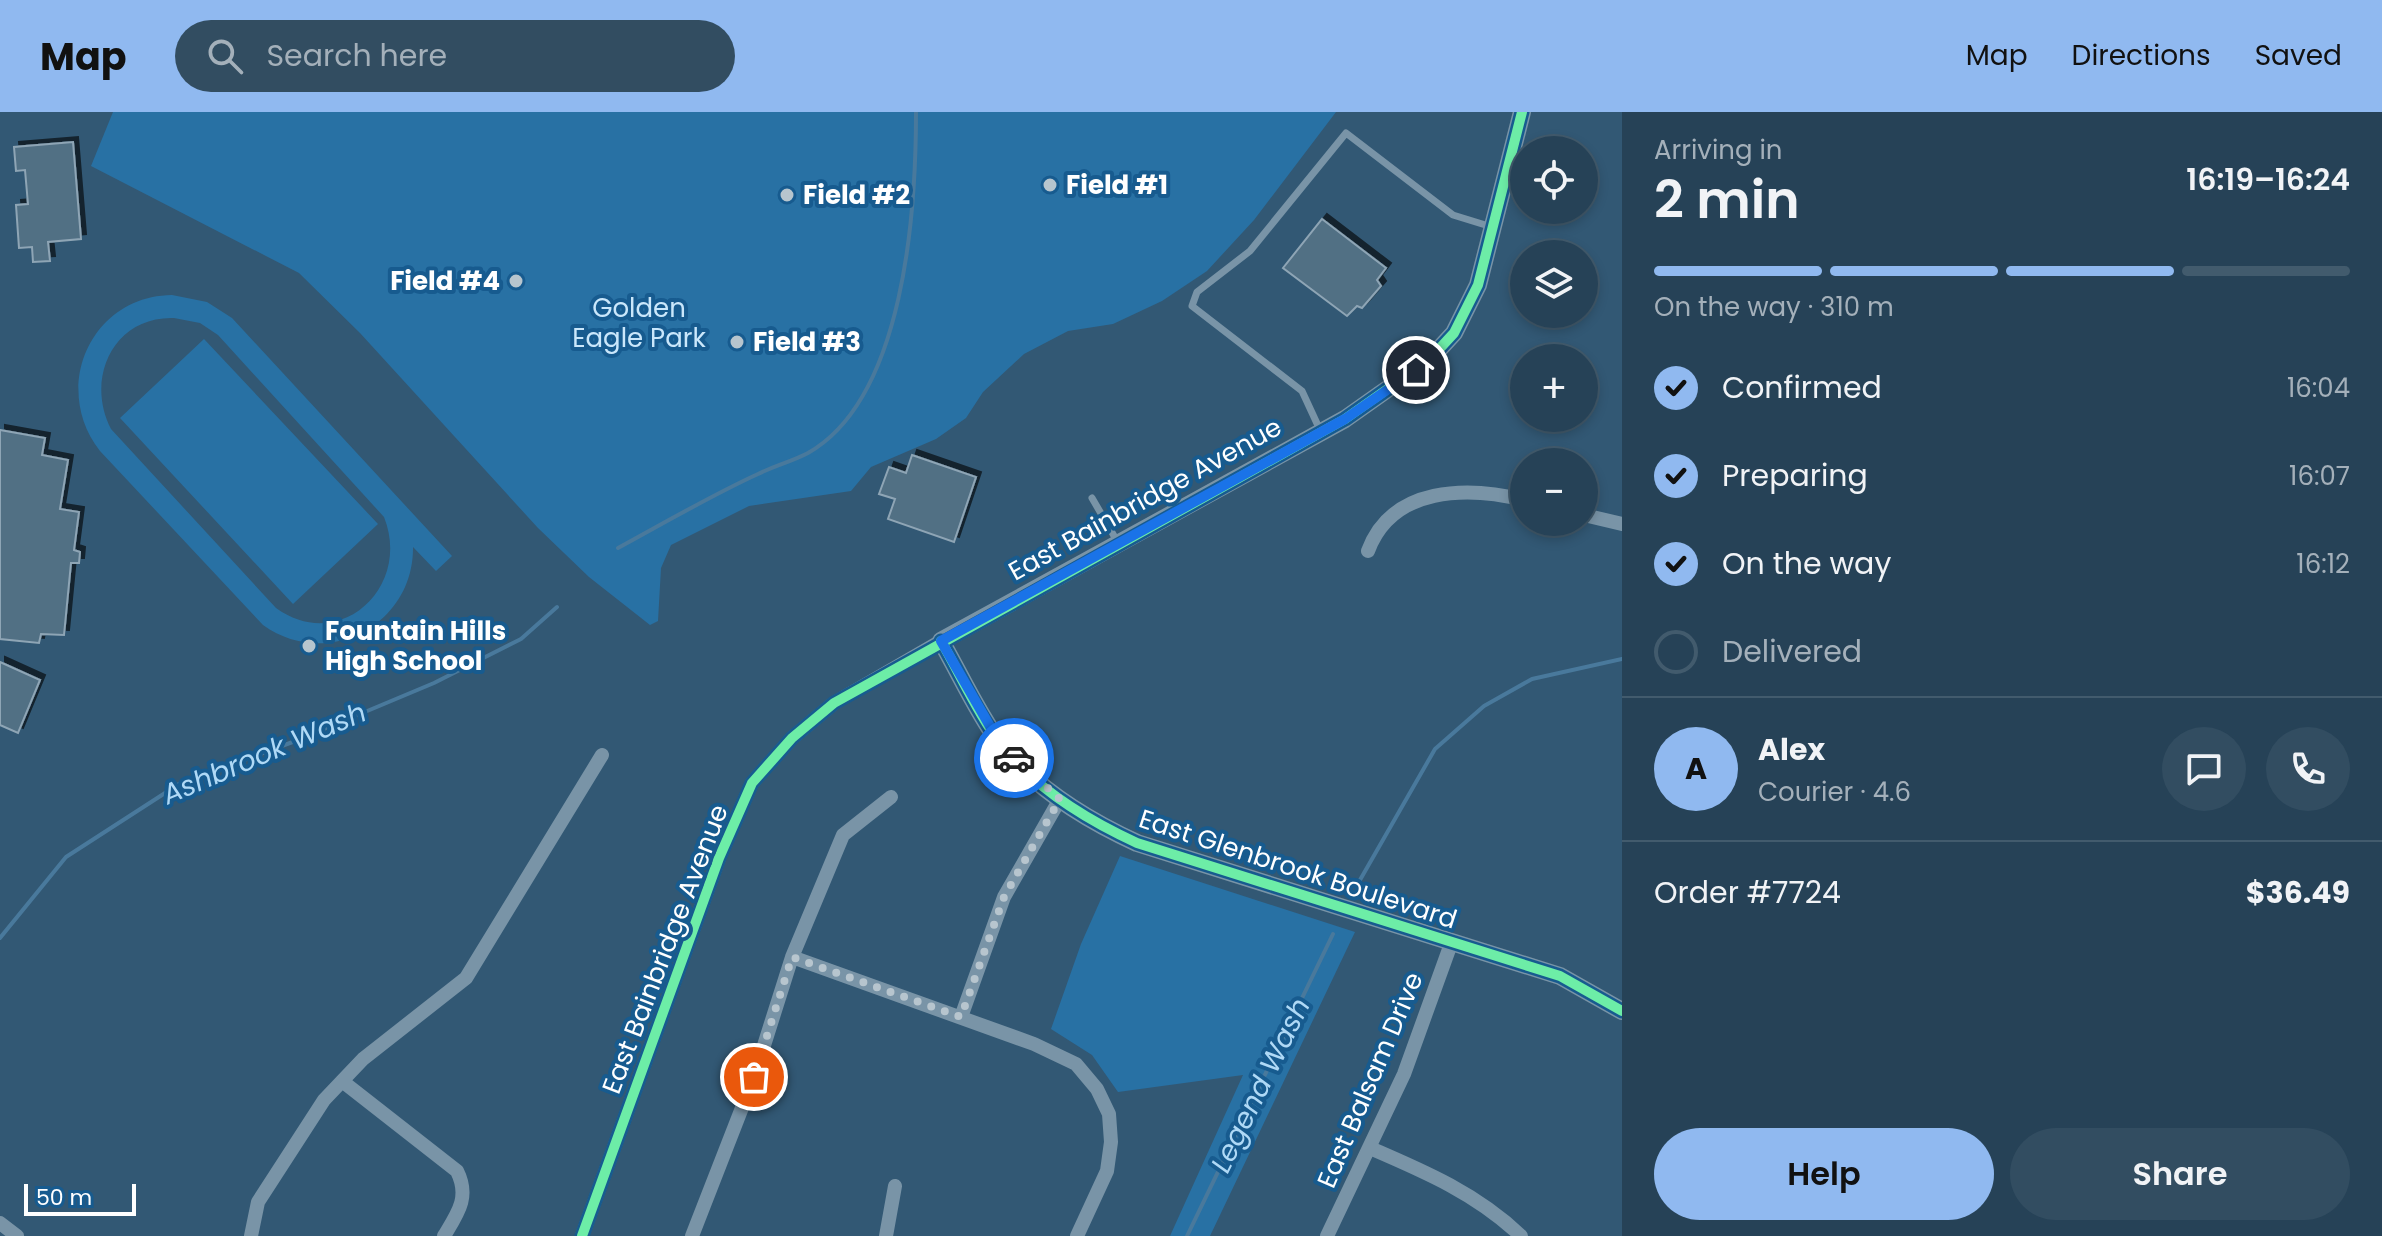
<!DOCTYPE html>
<meta charset="utf-8">
<style>
:root{--surface:#264257;--page:#324d61;--text:#f1f3f6;--muted:#a4b0ba;--line:#425b6d;--accent:#90b9f0}
body{margin:0;font-family:Poppins,sans-serif;background:var(--page);color:var(--text);height:100vh;display:flex;flex-direction:column;font-size:30px;white-space:nowrap}
*{box-sizing:border-box;margin:0}
p{font-size:26px;color:var(--muted)}
.icon{flex:none;width:44px;height:44px;fill:none;stroke:currentColor;stroke-width:2;stroke-linecap:round;stroke-linejoin:round}
.map{position:relative;flex:1;overflow:hidden}
.drawer{display:flex;flex-direction:column;background:var(--surface);width:760px}
.drawer>*{flex:none}
.buttons{position:absolute;left:1510px;top:24px;display:grid;gap:16px}
.buttons a{display:grid;place-items:center;width:88px;height:88px;border-radius:50%;background:var(--surface);box-shadow:0 4px 12px #0003,0 0 0 2px var(--line);font-size:40px}
.scale{position:absolute;left:24px;bottom:20px;width:112px;box-sizing:border-box;padding-left:8px;border:4px solid #fff;border-top:0;font-size:22px;line-height:28px;white-space:nowrap;color:#fff;-webkit-text-stroke:6px #175b8f;paint-order:stroke}
.pin{position:absolute;display:grid;place-items:center;width:68px;height:68px;color:#fff;margin:-34px;border:4px solid #fff;border-radius:50%;box-shadow:0 2px 8px #0007}
.courier{position:absolute;display:grid;place-items:center;width:80px;height:80px;margin:-40px;border:6px solid #1a73e8;border-radius:50%;background:#fff;color:#222;box-shadow:0 2px 10px #0007}
.summary em{font-style:normal;font-weight:600}
.summary div{display:flex;flex-direction:column-reverse}
.summary{display:flex;align-items:center;justify-content:space-between;height:136px;padding:0 32px}
h1{font-size:52px;font-weight:600;line-height:60px}
.bar{display:grid;grid-template-columns:repeat(4,1fr);gap:12px 8px;align-content:center;height:96px;padding:0 32px}
.bar i{height:10px;border-radius:6px;background:var(--line)}
.bar .active{background:var(--accent)}
.bar p{grid-column:span 4}
.line{display:flex;align-items:center;gap:20px;padding:0 32px;border-top:2px solid var(--line)}
.line div{flex:1}
.round{display:grid;place-items:center;flex:none;width:84px;height:84px;border-radius:42px;background:var(--page)}
ol{padding:0 32px;list-style:none}
li{display:flex;align-items:center;gap:24px;height:88px}
li p{margin-inline-start:auto}
li .icon{padding:8px;border-radius:50%;background:var(--accent);color:#111;stroke-width:4}
li:last-child{color:var(--muted)}
li i{width:44px;height:44px;border:4px solid var(--line);border-radius:50%}
.action{display:flex;gap:16px;margin-top:auto;padding:16px 32px}
.action a{flex:1;height:92px;border-radius:48px;background:var(--accent);color:#111;font-size:32px;font-weight:600;line-height:92px;text-align:center}
.action a+a{background:var(--page);color:var(--text)}
header{display:flex;align-items:center;gap:48px;box-sizing:border-box;height:112px;padding:0 40px;background:var(--accent);color:#111}
header strong{font-size:38px}
nav{display:flex;gap:44px;margin-inline-start:auto;font-size:28px}
.search{width:560px;height:72px;background:var(--page);display:flex;align-items:center;gap:20px;box-sizing:border-box;padding:0 28px;border-radius:44px;color:var(--muted);font-size:30px}
main{display:flex;flex:1;min-height:0}
.map>svg:first-child{display:block}
</style>
<header>
<strong>Map</strong>
<div class="search"><svg class="icon" aria-label="search" viewBox="0 0 24 24"><circle cx="10" cy="10" r="6"/><path d="M15 15l6 6"/></svg>Search here</div>
<nav><a>Map</a><a>Directions</a><a>Saved</a></nav>
</header>
<main>
<div class="map">
<svg width="1622" height="1124" viewBox="0 0 1622 1124">
<defs>
<filter id="shadow"><feDropShadow dx="5" dy="-5" stdDeviation="0" flood-color="#0009"/></filter>
</defs>
<rect width="100%" height="100%" fill="#325874"/>
<!-- green -->
<path fill="#2871a4" fill-rule="evenodd" d="M113 0H1336L1254 108 1207 159 1162 189 1113 212 1068 219 1024 242 983 280 966 306 936 327 871 355 851 379 749 394 671 433 661 456 658 509 650 513 589 465 538 416 360 221 299 161 91 54Z
M172 183 207 190 232 206 452 444 436 459 413 435C414 513 327 559 263 513L100 339C51 277 90 184 172 183ZM174 206 200 211 218 223 384 405C412 475 340 542 276 496L111 317C85 267 113 204 174 206Z
M204 227 378 412 293 492 120 306Z
M1120 744 1355 820 1210 1124H1170L1243 963 1118 980 1092 943 1051 917 1081 832Z"/>
<g fill="none" stroke-linecap="round" stroke-linejoin="round">
<!-- stream -->
<path stroke="#49799c" stroke-width="4" d="M618 436C664 411 710 384 758 362 774 354 793 349 808 341 905 286 916 98 916 0
M1360 768 1435 637 1484 594 1532 567 1622 547
M0 826 66 745 179 672 298 628 434 571 521 527 557 495
M1187 1124 1333 822"/>
</g>
<!-- building -->
<path fill="#516f84" stroke="#8ea5b5" stroke-width="2" filter="url(#shadow)" d="M73 30 81 127 48 130 50 149 33 150 32 135 19 136 16 93 28 92 25 58 16 59 14 35Z
M1322 107 1386 156 1377 168 1381 174 1362 196 1357 194 1347 204 1283 156Z
M0 318 45 326 42 343 68 348 60 397 79 400 74 438 80 440 79 451H71L64 523 41 522 39 531 0 527Z
M912 343 976 365 954 430 888 407 895 387 879 382 889 355 906 361Z
M0 550 40 568 18 621 0 613Z"/>
<g fill="none" stroke-linecap="round" stroke-linejoin="round">
<!-- service -->
<path stroke="#7994a7" stroke-width="7" d="M1320 318 1302 279 1192 194 1197 180 1250 139 1346 21 1453 103 1492 115
M1092 386 1117 429"/>
<!-- minor -->
<path stroke="#7994a7" stroke-width="14" d="M1584 403 1622 412
M1368 439C1392 374 1468 374 1524 388
M792 845 1034 932 1076 952 1097 977 1109 1002 1111 1030 1107 1059 1077 1124
M961 905 1004 785 1060 687
M342 969 457 1059C470 1085 458 1101 444 1124
M1370 1036C1426 1060 1477 1082 1521 1124
M0 1111 17 1124
M251 1124 258 1090 324 988 363 947 466 866 602 643
M582 1124 719 746 752 671 792 626 834 591 941 529
M692 1124 754 965 792 845 843 723 891 685
M886 1124 895 1074
M1327 1124 1404 962 1452 829"/>
<!-- tertiary -->
<path stroke="#7994a7" stroke-width="18" d="M1522 0 1478 173 1454 221 1430 247 1345 307 941 529C960 562 977 600 999 630 1033 675 1087 708 1137 731L1560 864 1622 899"/>
<defs>
<path id="cycleway" d="M941 529C960 562 977 600 999 630 1033 675 1087 708 1137 731L1560 864 1622 899
M582 1124 719 746 752 671 792 626 834 591 1345 307 1430 247 1454 221 1478 173 1522 0"/>
</defs>
<!-- cycleway casing -->
<use href="#cycleway" stroke="#175b8f" stroke-width="15"/>
<!-- cycleway -->
<use href="#cycleway" stroke="#6deda7" stroke-width="10"/>
</g>
<g fill="none" stroke-linecap="round" stroke-linejoin="round">
<!-- done -->
<path stroke="#b7c5ce" stroke-width="8" stroke-dasharray="0 14.4" d="M754 965 792 845 961 905 1004 785 1060 687 1014 646"/>
<!-- route -->
<path stroke="#1a73e8" stroke-width="10" d="M1014 646 999 630 941 529 1345 307 1416 258"/>
</g>
<!-- markers -->
<g fill="#b7c5ce" stroke="#175b8f" stroke-width="3">
<circle cx="1050" cy="73" r="8"/>
<circle cx="787" cy="83" r="8"/>
<circle cx="516" cy="169" r="8"/>
<circle cx="737" cy="230" r="8"/>
<circle cx="309" cy="534" r="8"/>
</g>
<g text-anchor="middle" stroke-width="8" stroke-linejoin="round" paint-order="stroke">
<!-- poi labels -->
<g font-size="26" font-weight="bold" fill="#fff" stroke="#175b8f" text-anchor="start">
<text x="1066" y="82">Field #1</text>
<text x="803" y="92">Field #2</text>
<text x="500" y="178" text-anchor="end">Field #4</text>
<text x="753" y="239">Field #3</text>
<text x="325" y="528">Fountain Hills<tspan x="325" dy="30">High School</tspan></text>
</g>
<!-- park labels -->
<g font-size="26" fill="#cae7fb" stroke="#175b8f">
<text x="639" y="205">Golden<tspan x="639" dy="30">Eagle Park</tspan></text>
</g>
<!-- street labels -->
<g font-size="26" fill="#fff" stroke="#175b8f">
<text transform="translate(1145 387) rotate(-29)" y="9">East Bainbridge Avenue</text>
<text transform="translate(1298 757) rotate(18)" y="9">East Glenbrook Boulevard</text>
<text transform="translate(665 837) rotate(-69)" y="9">East Bainbridge Avenue</text>
<text transform="translate(1370 968) rotate(-67)" y="9">East Balsam Drive</text>
</g>
<!-- water labels -->
<g font-size="28" font-style="italic" fill="#afd9f6" stroke="#175b8f">
<text transform="translate(264 641) rotate(-23)" y="10">Ashbrook Wash</text>
<text transform="translate(1260 973) rotate(-64)" y="10">Legend Wash</text>
</g>
</g>
</svg>
<div class="buttons">
<a><svg class="icon" aria-label="locate" viewBox="0 0 24 24"><circle cx="12" cy="12" r="6"/><path d="M12 2v4M12 18v4M2 12h4M18 12h4"/></svg></a>
<a><svg class="icon" aria-label="layers" viewBox="0 0 24 24"><path d="M12 4l9 5-9 5-9-5zM3 14l9 5 9-5"/></svg></a>
<a>+</a>
<a>−</a>
</div>
<div class="scale">50 m</div>
<div class="pin" style="left:754px;top:965px;background:#ea580c"><svg class="icon" aria-label="bag" viewBox="0 0 24 24"><path d="M5 8h14l-1 12H6zM9 8a3 3 0 0 1 6 0"/></svg></div>
<div class="pin" style="left:1416px;top:258px;background:#1f2937"><svg class="icon" aria-label="home" viewBox="0 0 24 24"><path d="M3 11l9-7 9 7M6 9v11h12V9"/></svg></div>
<div class="courier" style="left:1014px;top:646px"><svg class="icon" aria-label="car" viewBox="0 0 24 24"><path d="M5 17H2v-5l4-1 3-4h7l3 4 3 1v5h-3M9 17h6M6 11h13"/><circle cx="7" cy="17" r="2"/><circle cx="17" cy="17" r="2"/></svg></div>
</div>
<section class="drawer">
<div class="summary"><div><h1>2 min</h1><p>Arriving in</p></div><em>16:19–16:24</em></div>
<div class="bar"><i class="active"></i><i class="active"></i><i class="active"></i><i></i><p>On the way · 310 m</p></div>
<ol>
<li><svg class="icon" aria-label="check" viewBox="0 0 24 24"><path d="M5 12l5 5 9-10"/></svg>Confirmed<p>16:04</p></li>
<li><svg class="icon" aria-label="check" viewBox="0 0 24 24"><path d="M5 12l5 5 9-10"/></svg>Preparing<p>16:07</p></li>
<li><svg class="icon" aria-label="check" viewBox="0 0 24 24"><path d="M5 12l5 5 9-10"/></svg>On the way<p>16:12</p></li>
<li><i></i>Delivered</li>
</ol>
<div class="line" style="height:144px"><b class="round" style="background:var(--accent);color:#111">A</b><div><b>Alex</b><p>Courier · 4.6</p></div><a class="round"><svg class="icon" aria-label="chat" viewBox="0 0 24 24"><path d="M4 5h16v11H9l-5 4z"/></svg></a><a class="round"><svg class="icon" aria-label="phone" viewBox="0 0 24 24"><path d="M5 4h4l2 5-3 2q2 4 5 5l2-3 5 2v4C11 20 4 13 5 4z"/></svg></a></div>
<div class="line" style="height:104px"><div>Order #7724</div><b>$36.49</b></div>
<div class="action"><a>Help</a><a>Share</a></div>
</section>
</main>
